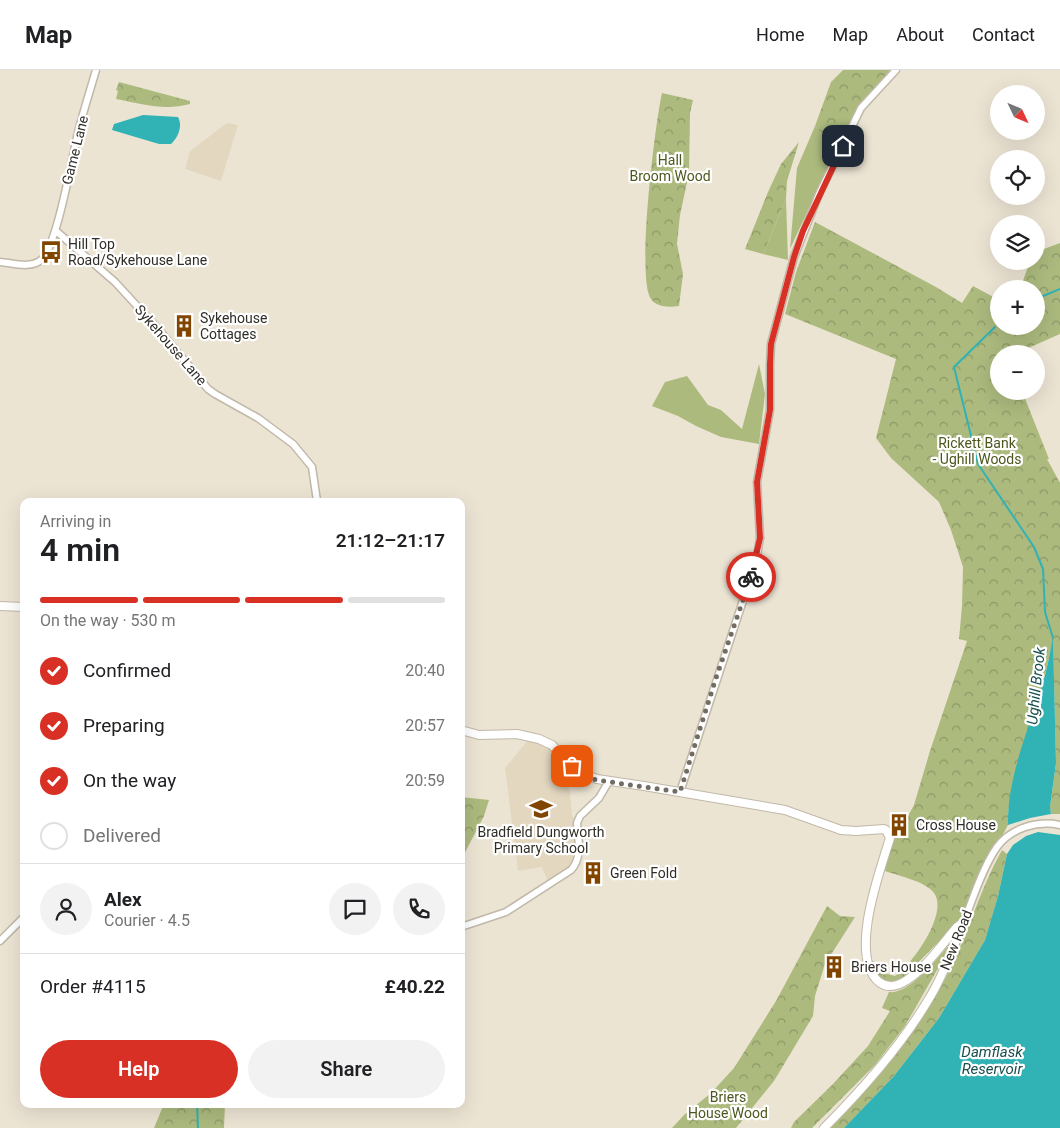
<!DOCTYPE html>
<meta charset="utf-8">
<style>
:root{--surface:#fff;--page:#f2f2f2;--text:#202124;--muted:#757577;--line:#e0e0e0;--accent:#d93025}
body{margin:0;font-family:Roboto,sans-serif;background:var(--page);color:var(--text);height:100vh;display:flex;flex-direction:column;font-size:19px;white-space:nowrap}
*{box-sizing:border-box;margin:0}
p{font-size:16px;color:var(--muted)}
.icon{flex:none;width:28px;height:28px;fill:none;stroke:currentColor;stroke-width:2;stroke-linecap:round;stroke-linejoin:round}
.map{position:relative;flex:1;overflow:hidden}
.side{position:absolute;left:20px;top:428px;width:445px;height:610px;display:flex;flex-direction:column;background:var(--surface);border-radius:10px;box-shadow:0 5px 20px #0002}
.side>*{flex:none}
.needle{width:32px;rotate:134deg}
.controls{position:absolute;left:990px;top:15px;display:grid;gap:10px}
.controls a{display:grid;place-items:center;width:55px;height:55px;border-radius:50%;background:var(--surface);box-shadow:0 5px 20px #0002;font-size:25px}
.pin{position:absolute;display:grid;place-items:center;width:42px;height:42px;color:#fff;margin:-21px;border-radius:10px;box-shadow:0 2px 8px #0006}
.courier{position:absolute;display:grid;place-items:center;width:50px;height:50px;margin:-25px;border:4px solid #d93025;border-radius:50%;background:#fff;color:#222;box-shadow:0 1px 6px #0007}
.overview em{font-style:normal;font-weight:600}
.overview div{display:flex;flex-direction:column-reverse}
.overview{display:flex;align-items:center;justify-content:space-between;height:85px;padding:0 20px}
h1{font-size:32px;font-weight:600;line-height:38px}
.bar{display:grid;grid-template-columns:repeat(4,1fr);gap:8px 5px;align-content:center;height:60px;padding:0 20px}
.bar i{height:6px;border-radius:4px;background:var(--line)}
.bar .current{background:var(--accent)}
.bar p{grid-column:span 4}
.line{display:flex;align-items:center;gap:12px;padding:0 20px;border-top:1px solid var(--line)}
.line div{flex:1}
.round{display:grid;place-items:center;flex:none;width:52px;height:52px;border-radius:26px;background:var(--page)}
ol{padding:0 20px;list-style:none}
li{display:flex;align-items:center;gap:15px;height:55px}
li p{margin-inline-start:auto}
li .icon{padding:5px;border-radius:50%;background:var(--accent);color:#fff;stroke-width:4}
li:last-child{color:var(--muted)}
li i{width:28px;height:28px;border:2px solid var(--line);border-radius:50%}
.button{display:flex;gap:10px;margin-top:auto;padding:10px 20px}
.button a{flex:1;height:58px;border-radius:30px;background:var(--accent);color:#fff;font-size:20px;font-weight:600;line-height:58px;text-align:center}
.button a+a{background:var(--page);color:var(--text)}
header{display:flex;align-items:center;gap:30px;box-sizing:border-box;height:70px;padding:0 25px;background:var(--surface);border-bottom:1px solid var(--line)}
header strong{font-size:24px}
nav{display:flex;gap:28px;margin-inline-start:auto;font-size:18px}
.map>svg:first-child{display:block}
</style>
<header>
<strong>Map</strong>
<nav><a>Home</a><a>Map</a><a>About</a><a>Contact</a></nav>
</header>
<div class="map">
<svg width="1060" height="1058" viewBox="0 0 1060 1058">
<defs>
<pattern id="forest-crowns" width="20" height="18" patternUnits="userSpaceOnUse" patternTransform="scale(1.25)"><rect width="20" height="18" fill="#acba7e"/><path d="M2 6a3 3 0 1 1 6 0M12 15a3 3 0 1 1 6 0" fill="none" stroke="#8c9867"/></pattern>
</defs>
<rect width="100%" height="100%" fill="#ece4d3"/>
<!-- built -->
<path fill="#e3d7c0" d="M227 53 238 55 221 111 185 99 190 81Z
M529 669 549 678 556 686 570 721 572 746 575 749 574 759 577 785 570 798 547 810 542 797 518 801 505 698Z"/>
<!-- grass -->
<path fill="#acba7e" d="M815 56 836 80 790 179 797 98Z
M786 129 788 190 763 184Z
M759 294 765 324 759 374 721 367 696 356 678 346 652 336 665 312 687 306 708 335 721 340 742 359Z"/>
<!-- forest -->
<path fill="url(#forest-crowns)" d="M843 0H890L859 38 836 80 815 56 831 12Z
M119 12 190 31V34C164 41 142 34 116 29L118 21 116 20Z
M662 23 693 30 690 43 689 103 680 145 677 174 683 204 679 236C670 237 657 238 651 229 636 208 655 54 662 23Z
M799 72 787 111 786 129 763 184 745 179 768 122 781 94Z
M815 152 936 217 962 233 973 216 999 230V256H1036V219H1020L1030 191H1036V182L1060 173V264L1015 284H999V321H1022L1049 389H1047L1060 413V744H1051L1050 737 1056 693 1053 570 1043 614 1030 652 1008 741V755L1001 768 989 784 961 849 904 907 893 913C879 912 874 900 870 888L884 903 895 906C912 895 949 843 934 823 925 811 899 806 885 801L894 763 900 764 905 748 908 746 914 735 930 681 967 571 959 569 962 536 963 497 951 460 939 432 891 388 876 368 896 289 785 244 796 202Z
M461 727 489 730 484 746 461 790Z
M1002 780 1007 784 998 826 985 870 939 948 918 975 894 1006 844 1058H828C871 1011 915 966 945 909 967 867 979 821 1002 780Z
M827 836 840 846 855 847 825 894 815 926 813 946 774 1011 736 1058H672L684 1045 711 1023 734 998 776 931Z
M956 867 905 956 875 995 812 1058H791L794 1052 832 1015 868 976 890 941 882 938 889 922C911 925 942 882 956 867Z
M164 1034H225L224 1058H154Z"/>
<!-- water -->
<path fill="#31b2b5" d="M143 45 178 47C183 56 178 68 171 74H159L112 60 114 54Z
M1053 567 1056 693 1050 737 1051 744 1030 748 1008 755C1007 709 1028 660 1042 616 1047 600 1050 583 1053 567Z
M1038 762 1060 765V1058H844L894 1006 939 948 985 870 998 826 1007 784 1013 775 1026 766Z"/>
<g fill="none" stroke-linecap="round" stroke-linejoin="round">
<!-- stream -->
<path stroke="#31b2b5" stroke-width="2" d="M1036 229 1060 219
M995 257 954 297 978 394 1034 477 1043 499 1045 542 1053 568
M197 1034 198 1058"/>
<defs>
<path id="minor" d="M56 161 115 212 161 262 208 319 215 324 258 348 293 374 312 397 317 431
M0 192C13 193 30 199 41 190 57 177 72 87 78 63 83 42 90 21 96 0
M680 722 756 491 760 468 757 412 770 340V295L771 274 794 187 819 124 861 38 896 0
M964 852C972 830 984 795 997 777 1011 758 1038 750 1060 755
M461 857 506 842 571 800C583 787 578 769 577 753L580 746 599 728 609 711
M0 871 24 847"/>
<path id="major" d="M0 536 24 537
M461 660 479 665 517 664 539 669 552 675 576 701 597 709 644 716 785 740 841 760 856 761 884 759 886 760 890 768C880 801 848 886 879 912 888 919 898 916 907 910 926 898 943 873 957 857L964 852
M824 1058C863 1019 902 975 930 927 944 904 953 878 963 853"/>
</defs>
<!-- minor casing -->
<use href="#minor" stroke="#c0b8a8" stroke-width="9"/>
<!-- major casing -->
<use href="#major" stroke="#c0b8a8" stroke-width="10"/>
<!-- minor -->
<use href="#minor" stroke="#fff" stroke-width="6"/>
<!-- major -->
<use href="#major" stroke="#fff" stroke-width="8"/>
</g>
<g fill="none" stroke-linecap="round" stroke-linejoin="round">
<!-- done -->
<path stroke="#726d63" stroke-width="5" stroke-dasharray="0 9" d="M572 696 579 703 596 710 680 722 716 608 751 507"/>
<!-- route -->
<path stroke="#d93025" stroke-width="6" d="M751 507 760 468 757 412 770 340V294L771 274 794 187 803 161 843 76"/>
</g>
<!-- icons -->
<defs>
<symbol id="bus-bare" viewBox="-9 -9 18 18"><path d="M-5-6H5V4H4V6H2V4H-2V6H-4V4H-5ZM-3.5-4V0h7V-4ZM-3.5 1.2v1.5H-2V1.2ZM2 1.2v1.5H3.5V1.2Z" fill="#824500" stroke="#fff" stroke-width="2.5" paint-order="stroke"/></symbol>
<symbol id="building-bare" viewBox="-9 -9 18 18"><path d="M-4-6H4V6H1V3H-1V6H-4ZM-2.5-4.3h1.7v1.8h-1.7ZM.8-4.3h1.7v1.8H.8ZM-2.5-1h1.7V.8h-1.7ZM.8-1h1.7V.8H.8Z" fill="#824500" stroke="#fff" stroke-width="2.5" paint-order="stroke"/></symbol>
<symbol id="school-bare" viewBox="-9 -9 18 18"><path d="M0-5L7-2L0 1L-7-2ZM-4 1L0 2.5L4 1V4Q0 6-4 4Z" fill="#824500" stroke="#fff" stroke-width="2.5" paint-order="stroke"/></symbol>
</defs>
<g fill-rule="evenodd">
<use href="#bus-bare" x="35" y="166" width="32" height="32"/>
<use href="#building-bare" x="168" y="240" width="32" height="32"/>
<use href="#school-bare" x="525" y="723" width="32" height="32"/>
<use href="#building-bare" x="883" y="739" width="32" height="32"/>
<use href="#building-bare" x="577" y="787" width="32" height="32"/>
<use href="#building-bare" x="818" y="881" width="32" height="32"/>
</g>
<g text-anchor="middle" stroke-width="4.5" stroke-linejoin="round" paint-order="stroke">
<!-- street labels -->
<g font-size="14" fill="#302d27" stroke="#fff">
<text transform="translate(75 80) rotate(-76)" y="5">Game Lane</text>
<text transform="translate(171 275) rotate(49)" y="5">Sykehouse Lane</text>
<text transform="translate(956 870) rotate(-68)" y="5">New Road</text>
</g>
<!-- park labels -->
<g font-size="14" fill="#4c571d" stroke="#fff">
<text x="670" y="95">Hall<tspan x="670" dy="16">Broom Wood</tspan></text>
<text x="977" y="378">Rickett Bank<tspan x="977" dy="16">- Ughill Woods</tspan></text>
<text x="728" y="1032">Briers<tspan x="728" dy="16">House Wood</tspan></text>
</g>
<!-- poi labels -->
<g font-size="14" fill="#302d27" stroke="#fff" text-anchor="start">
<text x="68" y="179">Hill Top<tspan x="68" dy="16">Road/Sykehouse Lane</tspan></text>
<text x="200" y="253">Sykehouse<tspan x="200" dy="16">Cottages</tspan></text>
<text x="916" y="760">Cross House</text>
<text x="541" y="767" text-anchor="middle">Bradfield Dungworth<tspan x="541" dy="16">Primary School</tspan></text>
<text x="610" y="808">Green Fold</text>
<text x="851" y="902">Briers House</text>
</g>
<!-- water labels -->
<g font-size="15" font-style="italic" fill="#194f4f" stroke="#fff">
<text transform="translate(1036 616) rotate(-84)" y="5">Ughill Brook</text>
<text x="992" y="987">Damflask<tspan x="992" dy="17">Reservoir</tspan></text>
</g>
</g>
</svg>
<div class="controls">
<a><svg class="needle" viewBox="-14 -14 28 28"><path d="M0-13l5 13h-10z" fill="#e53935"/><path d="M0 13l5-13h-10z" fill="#757577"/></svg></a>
<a><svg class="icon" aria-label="locate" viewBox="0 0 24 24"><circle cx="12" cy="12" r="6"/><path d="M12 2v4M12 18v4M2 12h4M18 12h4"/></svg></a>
<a><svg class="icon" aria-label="layers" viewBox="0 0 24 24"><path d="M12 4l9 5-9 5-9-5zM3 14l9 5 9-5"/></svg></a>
<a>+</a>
<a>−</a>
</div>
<div class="pin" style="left:572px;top:696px;background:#ea580c"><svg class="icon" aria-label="bag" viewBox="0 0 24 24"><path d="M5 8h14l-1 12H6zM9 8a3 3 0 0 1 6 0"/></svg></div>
<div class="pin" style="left:843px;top:76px;background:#1f2937"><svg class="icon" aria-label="home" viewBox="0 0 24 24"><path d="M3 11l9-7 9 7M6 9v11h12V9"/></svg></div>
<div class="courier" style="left:751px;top:507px"><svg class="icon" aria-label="bike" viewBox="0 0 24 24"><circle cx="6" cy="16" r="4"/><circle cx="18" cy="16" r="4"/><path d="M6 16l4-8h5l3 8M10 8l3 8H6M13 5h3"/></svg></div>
<section class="side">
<div class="overview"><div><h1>4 min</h1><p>Arriving in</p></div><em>21:12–21:17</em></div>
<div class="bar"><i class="current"></i><i class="current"></i><i class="current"></i><i></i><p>On the way · 530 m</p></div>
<ol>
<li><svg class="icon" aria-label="check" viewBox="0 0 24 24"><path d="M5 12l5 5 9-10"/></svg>Confirmed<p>20:40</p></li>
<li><svg class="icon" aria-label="check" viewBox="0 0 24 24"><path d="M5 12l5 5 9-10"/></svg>Preparing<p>20:57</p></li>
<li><svg class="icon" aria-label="check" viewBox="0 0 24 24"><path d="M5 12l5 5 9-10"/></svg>On the way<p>20:59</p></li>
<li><i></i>Delivered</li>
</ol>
<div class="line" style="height:90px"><a class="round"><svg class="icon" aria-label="person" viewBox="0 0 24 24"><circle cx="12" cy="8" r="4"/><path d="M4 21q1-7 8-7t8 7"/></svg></a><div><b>Alex</b><p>Courier · 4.5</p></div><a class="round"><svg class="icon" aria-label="chat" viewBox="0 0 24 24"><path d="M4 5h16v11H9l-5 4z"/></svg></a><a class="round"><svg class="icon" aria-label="phone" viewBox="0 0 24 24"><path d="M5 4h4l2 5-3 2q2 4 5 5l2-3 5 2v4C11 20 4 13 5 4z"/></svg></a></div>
<div class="line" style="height:65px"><div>Order #4115</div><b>£40.22</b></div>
<div class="button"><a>Help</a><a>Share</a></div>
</section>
</div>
